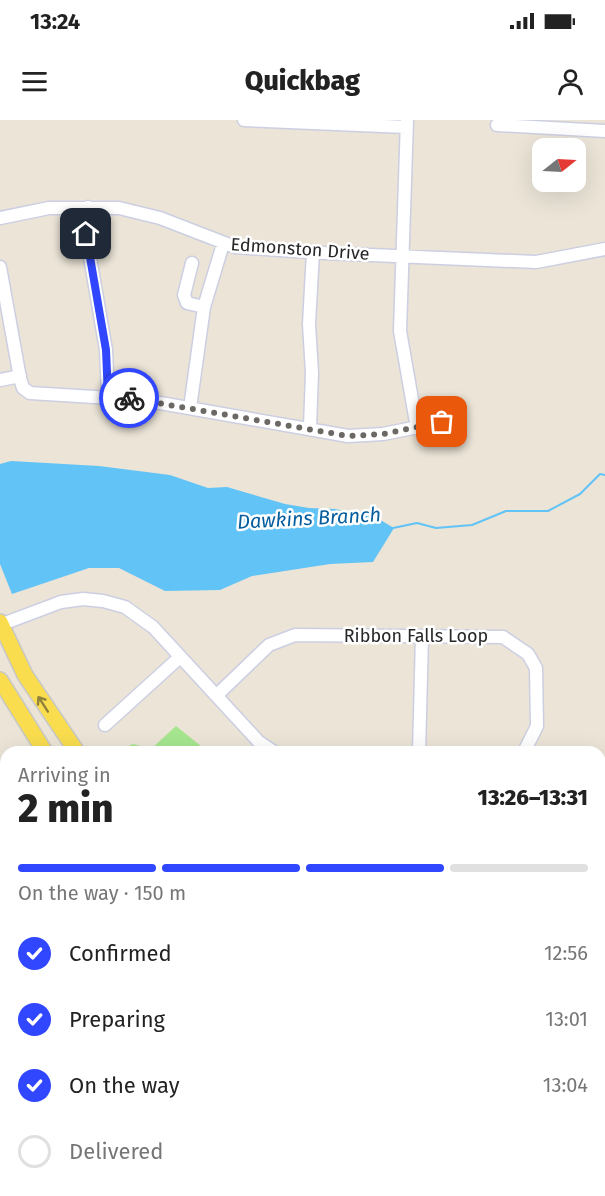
<!DOCTYPE html>
<meta charset="utf-8">
<style>
:root{--surface:#fff;--page:#f2f2f2;--text:#222;--muted:#767676;--line:#e0e0e0;--accent:#3047ff}
body{margin:0;font-family:"Fira Sans",sans-serif;background:var(--page);color:var(--text);height:100vh;display:flex;flex-direction:column;font-size:22px;white-space:nowrap}
*{box-sizing:border-box;margin:0}
p{font-size:20px;color:var(--muted)}
.icon{flex:none;width:33px;height:33px;fill:none;stroke:currentColor;stroke-width:2;stroke-linecap:round;stroke-linejoin:round}
.map{position:relative;flex:1;overflow:hidden}
.drawer{position:absolute;left:0px;top:626px;width:606px;height:452px;display:flex;flex-direction:column;background:var(--surface);border-radius:18px 18px 0 0;box-shadow:0 6px 24px #0002}
.drawer>*{flex:none}
.needle{width:39px;rotate:72deg}
.tools{position:absolute;left:532px;top:18px;display:grid;gap:12px}
.tools a{display:grid;place-items:center;width:54px;height:54px;border-radius:12px;background:var(--surface);box-shadow:0 6px 24px #0002;font-size:30px}
.pin{position:absolute;display:grid;place-items:center;width:51px;height:51px;color:#fff;margin:-26px;border-radius:12px;box-shadow:0 3px 9px #0006}
.courier{position:absolute;display:grid;place-items:center;width:60px;height:60px;margin:-30px;border:4px solid #3047ff;border-radius:50%;background:#fff;color:#222;box-shadow:0 2px 8px #0007}
.headline em{font-style:normal;font-weight:800}
.headline div{display:flex;flex-direction:column-reverse}
.headline{display:flex;align-items:center;justify-content:space-between;height:102px;padding:0 18px}
h1{font-size:39px;font-weight:800;line-height:45px}
.bar{display:grid;grid-template-columns:repeat(4,1fr);gap:9px 6px;align-content:center;height:72px;padding:0 18px}
.bar i{height:8px;border-radius:4px;background:var(--line)}
.bar .selected{background:var(--accent)}
.bar p{grid-column:span 4}
ol{padding:0 18px;list-style:none}
li{display:flex;align-items:center;gap:18px;height:66px}
li p{margin-inline-start:auto}
li .icon{padding:6px;border-radius:50%;background:var(--accent);color:#fff;stroke-width:4}
li:last-child{color:var(--muted)}
li i{width:33px;height:33px;border:3px solid var(--line);border-radius:50%}
.status{display:flex;justify-content:space-between;align-items:center;height:42px;padding:0 30px;background:var(--surface);direction:ltr}
.status svg{height:16px;fill:currentColor}
header{display:flex;justify-content:space-between;align-items:center;height:78px;padding:0 18px;background:var(--surface);font-size:27px;font-weight:800}
.map>svg:first-child{display:block}
</style>
<div class="status"><b>13:24</b><svg viewBox="0 0 49 12"><path d="M0 12V9h3v3zM5 12V6h3v6zM10 12V3h3v9zM15 12V0h3v12zM26 1h20v11H26zM47 4h2v5h-2z"/></svg></div>
<header><svg class="icon" aria-label="menu" viewBox="0 0 24 24"><path d="M4 6h16M4 12h16M4 18h16"/></svg>Quickbag<svg class="icon" aria-label="person" viewBox="0 0 24 24"><circle cx="12" cy="8" r="4"/><path d="M4 21q1-7 8-7t8 7"/></svg></header>
<div class="map">
<svg width="605" height="1076" viewBox="0 0 605 1076">
<rect width="100%" height="100%" fill="#ebe4d7"/>
<!-- green -->
<path fill="#a6e68f" d="M176 606 207 631H118L133 624 151 629Z"/>
<!-- water -->
<path fill="#61c3f6" d="M11 341 99 346 170 355 208 368 227 367 285 384 309 388 335 389 377 398 394 408 373 442 330 444 252 456 220 470 165 471 119 448H89L12 474 0 444V344Z"/>
<g fill="none" stroke-linecap="round" stroke-linejoin="round">
<!-- stream -->
<path stroke="#61c3f6" stroke-width="2" d="M393 408 417 403 436 408 472 405 506 391H548L580 374 600 354 605 355"/>
<defs>
<path id="minor" d="M244 0 406 7
M407 0 400 211 417 308
M497 5 605 11
M88 87 86 114 106 230 108 276
M0 98 49 88H119L160 98 235 127 325 133 536 142 605 129
M192 143 184 175 187 183 204 187
M0 147 20 258 23 268 30 273 143 280 348 316 383 314 443 302
M0 260 20 256
M190 288 204 187 223 124
M310 307 312 253 309 204 313 132
M0 505 61 482 83 479 103 481 125 487 153 507 259 622 274 632
M217 575 269 525 295 515 503 517 528 534 536 548 537 606 524 632
M105 605 180 537
M419 632 422 516
M0 846 6 849
M0 1014 6 1019
M100 1071 118 1076
M490 1071 500 1076
M28 1076 35 1071
M255 1076 261 1071
M323 1076 327 1071
M438 1076 441 1071"/>
<path id="major" d="M0 502 25 555 77 632
M0 560 45 632
M600 945 605 947
M600 971 605 973"/>
</defs>
<!-- minor casing -->
<use href="#minor" stroke="#cccfe2" stroke-width="15"/>
<!-- major casing -->
<use href="#major" stroke="#c7c7c7" stroke-width="18"/>
<!-- minor -->
<use href="#minor" stroke="#fff" stroke-width="12"/>
<!-- major -->
<use href="#major" stroke="#f9dd4e" stroke-width="15"/>
</g>
<!-- one-way arrows -->
<defs><path id="oneway-shaft" d="M-6 0H5M1.5-3L5.5 0L1.5 3" fill="none" stroke-width="1.6" stroke-linecap="round" stroke-linejoin="round" transform="scale(1.5)"/></defs>
<use stroke="#90823a" href="#oneway-shaft" transform="translate(43 584) rotate(-123)"/>
<g fill="none" stroke-linecap="round" stroke-linejoin="round">
<!-- done -->
<path stroke="#6c6965" stroke-width="6" stroke-dasharray="0 10.8" d="M129 278 348 316 383 314 442 302"/>
<!-- route -->
<path stroke="#3047ff" stroke-width="8" d="M86 114 106 230 108 276 129 278"/>
</g>
<g text-anchor="middle" stroke-width="5" stroke-linejoin="round" paint-order="stroke">
<!-- street labels -->
<g font-size="18" fill="#272727" stroke="#fff">
<text transform="translate(300 129) rotate(4)" y="6">Edmonston Drive</text>
<text x="416" y="522">Ribbon Falls Loop</text>
</g>
<!-- water labels -->
<g font-size="20" font-style="italic" fill="#055d9d" stroke="#fff">
<text transform="translate(309 398) rotate(-3)" y="7">Dawkins Branch</text>
</g>
</g>
</svg>
<div class="tools">
<a><svg class="needle" viewBox="-14 -14 28 28"><path d="M0-13l5 13h-10z" fill="#e53935"/><path d="M0 13l5-13h-10z" fill="#767676"/></svg></a>
</div>
<div class="pin" style="left:442px;top:302px;background:#ea580c"><svg class="icon" aria-label="bag" viewBox="0 0 24 24"><path d="M5 8h14l-1 12H6zM9 8a3 3 0 0 1 6 0"/></svg></div>
<div class="pin" style="left:86px;top:114px;background:#1f2937"><svg class="icon" aria-label="home" viewBox="0 0 24 24"><path d="M3 11l9-7 9 7M6 9v11h12V9"/></svg></div>
<div class="courier" style="left:129px;top:278px"><svg class="icon" aria-label="bike" viewBox="0 0 24 24"><circle cx="6" cy="16" r="4"/><circle cx="18" cy="16" r="4"/><path d="M6 16l4-8h5l3 8M10 8l3 8H6M13 5h3"/></svg></div>
<section class="drawer">
<div class="headline"><div><h1>2 min</h1><p>Arriving in</p></div><em>13:26–13:31</em></div>
<div class="bar"><i class="selected"></i><i class="selected"></i><i class="selected"></i><i></i><p>On the way · 150 m</p></div>
<ol>
<li><svg class="icon" aria-label="check" viewBox="0 0 24 24"><path d="M5 12l5 5 9-10"/></svg>Confirmed<p>12:56</p></li>
<li><svg class="icon" aria-label="check" viewBox="0 0 24 24"><path d="M5 12l5 5 9-10"/></svg>Preparing<p>13:01</p></li>
<li><svg class="icon" aria-label="check" viewBox="0 0 24 24"><path d="M5 12l5 5 9-10"/></svg>On the way<p>13:04</p></li>
<li><i></i>Delivered</li>
</ol>
</section>
</div>
